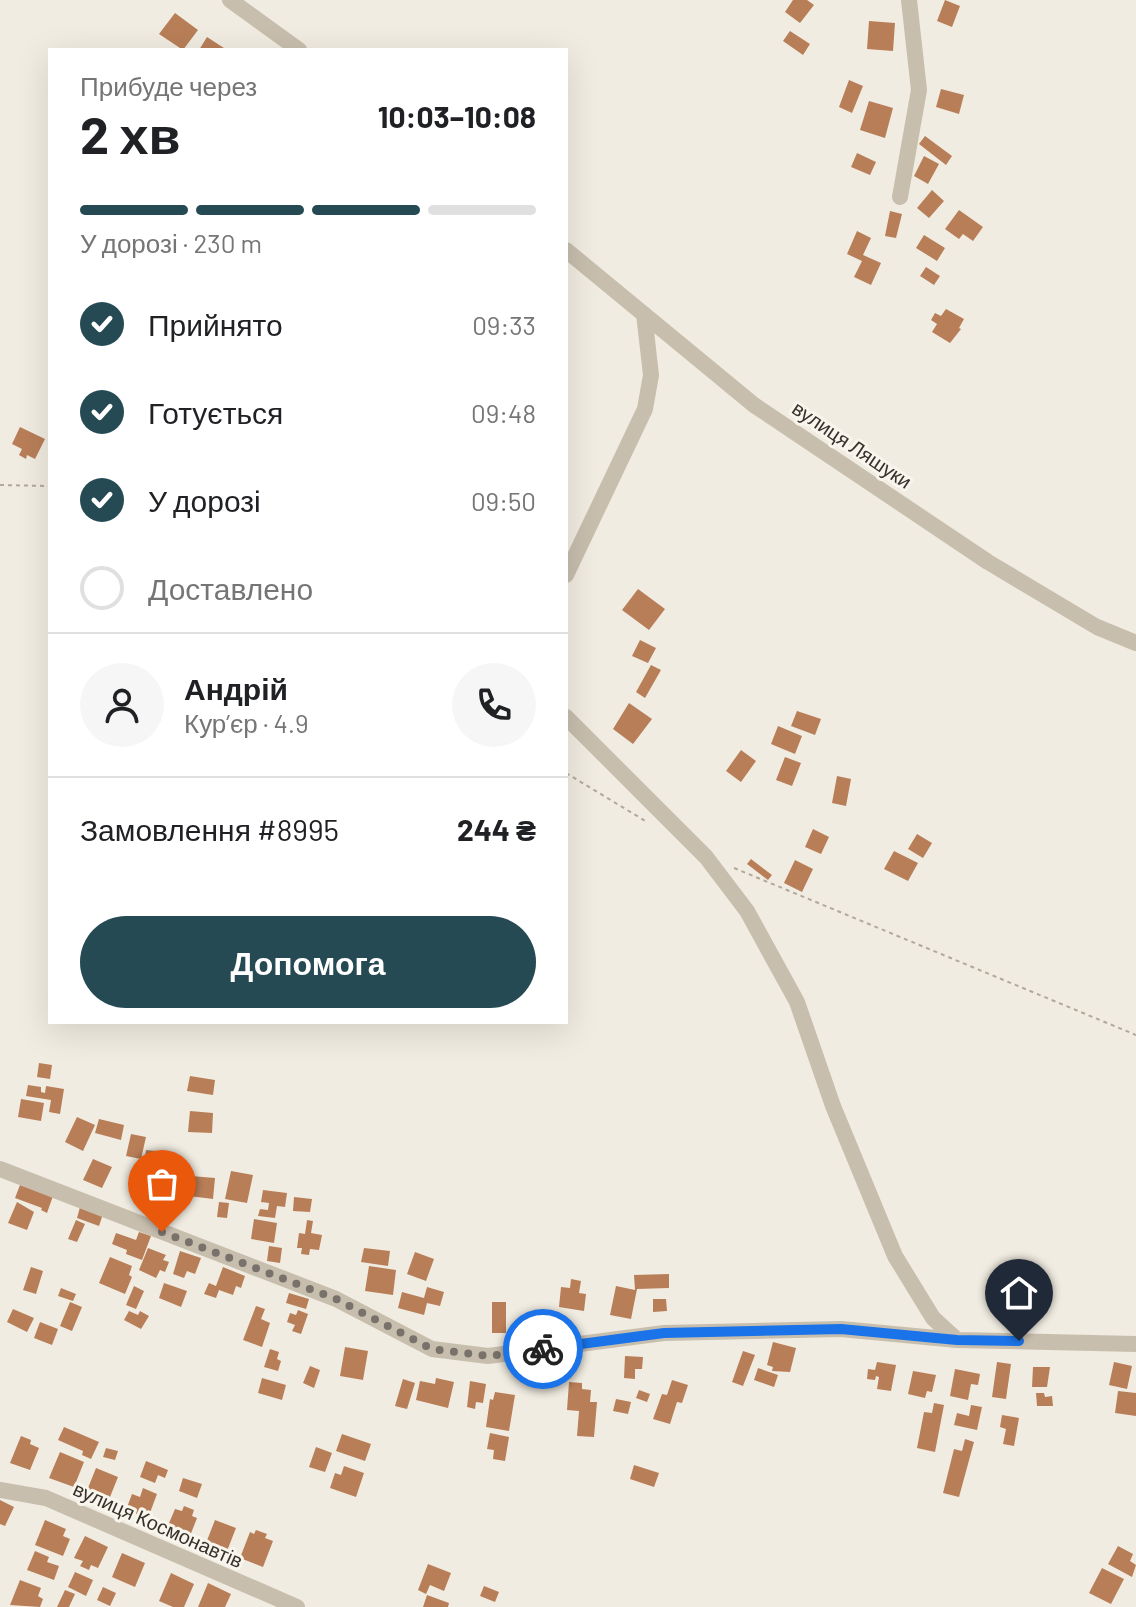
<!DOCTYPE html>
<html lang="uk">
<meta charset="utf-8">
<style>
:root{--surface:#fff;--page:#f6f6f6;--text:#202124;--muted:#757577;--line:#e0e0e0;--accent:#264a54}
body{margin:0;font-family:Barlow,sans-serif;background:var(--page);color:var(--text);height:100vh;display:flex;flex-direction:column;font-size:30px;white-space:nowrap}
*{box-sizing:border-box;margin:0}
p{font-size:26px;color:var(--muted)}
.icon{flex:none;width:44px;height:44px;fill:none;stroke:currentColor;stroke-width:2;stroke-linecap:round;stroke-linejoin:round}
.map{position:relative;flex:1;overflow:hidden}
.sheet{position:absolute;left:48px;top:48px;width:520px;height:976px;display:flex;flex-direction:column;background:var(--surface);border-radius:0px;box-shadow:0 8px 32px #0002}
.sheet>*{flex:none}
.pin{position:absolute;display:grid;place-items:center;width:68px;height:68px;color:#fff;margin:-82px -34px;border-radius:50% 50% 50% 0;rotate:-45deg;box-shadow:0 0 8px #0007}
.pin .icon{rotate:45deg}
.courier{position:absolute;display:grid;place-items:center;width:80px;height:80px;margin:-40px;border:6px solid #1a73e8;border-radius:50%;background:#fff;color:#222;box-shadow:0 2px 10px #0007}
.head em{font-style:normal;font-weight:700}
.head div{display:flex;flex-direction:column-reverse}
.head{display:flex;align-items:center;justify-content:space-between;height:136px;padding:0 32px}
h1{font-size:52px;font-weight:700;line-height:60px}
.bar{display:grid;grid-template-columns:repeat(4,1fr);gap:12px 8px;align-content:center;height:96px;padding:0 32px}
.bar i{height:10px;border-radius:6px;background:var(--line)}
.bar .current{background:var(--accent)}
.bar p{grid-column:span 4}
.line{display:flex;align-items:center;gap:20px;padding:0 32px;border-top:2px solid var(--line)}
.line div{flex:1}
.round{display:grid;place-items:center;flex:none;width:84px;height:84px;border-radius:42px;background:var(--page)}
ol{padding:0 32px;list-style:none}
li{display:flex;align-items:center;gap:24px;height:88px}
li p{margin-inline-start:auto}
li .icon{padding:8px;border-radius:50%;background:var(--accent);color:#fff;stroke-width:4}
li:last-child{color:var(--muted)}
li i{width:44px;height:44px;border:4px solid var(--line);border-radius:50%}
.cta{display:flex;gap:16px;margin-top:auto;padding:16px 32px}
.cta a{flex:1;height:92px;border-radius:48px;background:var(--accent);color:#fff;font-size:32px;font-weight:700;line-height:92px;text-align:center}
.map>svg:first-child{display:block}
</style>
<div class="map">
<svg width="1136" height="1607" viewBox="0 0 1136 1607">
<rect width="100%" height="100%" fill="#f1ece1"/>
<!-- building -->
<path fill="#b87e58" d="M793 0H807L814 5 800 23 785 12Z
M945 0 960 6 952 27 937 21Z
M175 13 198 30 183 50 159 34Z
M869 21 895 23 893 51 867 49Z
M790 31 810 44 803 55 783 41Z
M207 37 227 50H199Z
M849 80 863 86 852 113 839 107Z
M941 89 964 95 959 114 936 107Z
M869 101 893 108 885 138 860 130Z
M925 136 952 156 946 165 919 144Z
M857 153 876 162 870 175 851 167Z
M924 156 939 164 928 184 914 176Z
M932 190 944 201 929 218 917 208Z
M959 210 983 227 973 241 963 234 959 239 945 229Z
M890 211 902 214 896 238 885 236Z
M857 231 871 238 863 255 881 263 871 285 854 277 862 261 847 254Z
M924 235 945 248 937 261 916 248Z
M926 267 940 276 934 285 920 276Z
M946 309 964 319 959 328 961 329 950 343 932 332 937 324 931 320 935 313 941 316Z
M20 427 45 439 35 459 27 455 26 459 19 455 22 449 12 444Z
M638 589 665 609 649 630 622 610Z
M640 640 656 648 648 663 632 656Z
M651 665 661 670 645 698 636 692Z
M629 703 652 719 633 744 613 729Z
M797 711 821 719 815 735 791 726Z
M778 726 802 736 795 754 771 744Z
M741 750 756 761 741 782 726 771Z
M785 757 801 763 792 786 776 780Z
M837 776 851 779 846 806 832 803Z
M813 829 829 837 821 854 805 847Z
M917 834 932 843 923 858 908 849Z
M894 851 918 863 908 881 884 869Z
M751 859 772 875 768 880 747 864Z
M795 860 813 869 802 892 784 883Z
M39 1063 52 1065 50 1079 37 1077Z
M190 1076 215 1080 213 1095 187 1091Z
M28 1085 41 1087V1092L45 1093 46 1086 64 1089 60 1114 49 1112 51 1100 26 1096Z
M21 1099 44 1103 41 1121 18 1117Z
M190 1111 213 1113 212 1133 188 1132Z
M77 1117 95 1125 83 1151 65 1142Z
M99 1119 124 1125 121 1140 95 1133Z
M131 1134 146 1137 141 1159 126 1156Z
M146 1150 166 1152 164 1164 152 1162 150 1172 143 1171Z
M93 1159 112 1167 102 1188 83 1180Z
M158 1166 176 1169 172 1193 149 1188 151 1179 161 1180 162 1175 156 1174Z
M231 1171 253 1175 247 1203 225 1199Z
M191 1176 215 1178 213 1199 189 1196Z
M20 1185 53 1196 47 1213 41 1210 42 1208 15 1198Z
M263 1190 287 1193 285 1207 277 1206 275 1218 258 1216 260 1209 268 1210 269 1203 261 1202Z
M294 1197 312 1199 310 1212 293 1211Z
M17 1202 34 1212 27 1230 8 1223Z
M219 1202 229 1203 227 1218 217 1217Z
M162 1204 173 1207 170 1221 159 1219Z
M80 1207 103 1214 99 1226 77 1218Z
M254 1219 277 1223 274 1243 251 1239Z
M76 1220 85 1224 77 1242 68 1239Z
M307 1220 313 1221 311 1233 322 1235 319 1250 310 1249 309 1255 301 1254 302 1248H297L299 1233 305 1234Z
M139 1232 151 1236 142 1260 126 1254 127 1250 112 1244 116 1233 136 1240Z
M269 1246 282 1248 280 1263 267 1261Z
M148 1248 166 1255 163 1260 169 1262 165 1272 160 1270 156 1278 139 1270Z
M364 1248 390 1251 388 1266 361 1262Z
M180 1251 201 1258 195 1274 187 1271 184 1278 173 1274Z
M415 1252 434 1259 426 1281 407 1274Z
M110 1257 132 1266 129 1275 132 1277 125 1294 99 1283Z
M369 1266 396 1270 393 1295 365 1291Z
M31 1267 43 1271 36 1294 23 1290Z
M223 1267 245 1276 241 1288 236 1286 233 1295 219 1290 216 1298 204 1294 209 1283 216 1286Z
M669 1274V1288L637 1289 631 1319 610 1315 616 1286 635 1290 634 1275Z
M571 1279 581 1281 579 1293 586 1294 584 1311 559 1307 561 1287 570 1288Z
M164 1283 187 1291 181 1307 159 1298Z
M134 1286 144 1291 136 1309 126 1305Z
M427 1287 444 1292 440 1306 427 1303 424 1315 398 1308 402 1292 424 1298Z
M61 1288 76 1294 73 1301 58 1296Z
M289 1293 309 1299 306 1309 286 1303Z
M653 1299H666L667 1311 653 1312Z
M70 1302 82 1307 72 1331 60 1326Z
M492 1302H506V1333H492Z
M256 1306 265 1309 261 1319 270 1323 262 1347 243 1340Z
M13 1309 34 1318 27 1332 7 1322Z
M298 1310 308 1314 301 1334 292 1331 295 1325 287 1322 290 1313 296 1315Z
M129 1311 138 1315 140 1311 149 1316 141 1329 124 1320Z
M544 1320 545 1330 527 1332 526 1321Z
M40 1322 58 1329 52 1345 34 1338Z
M773 1342 796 1348 790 1372 772 1371 773 1367 767 1365Z
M345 1347 368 1351 363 1380 340 1376Z
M270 1349 279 1352 277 1359 281 1361 278 1371 264 1367Z
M743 1351 755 1355 743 1386 732 1382Z
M625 1356 643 1357 642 1369H635V1379L624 1378Z
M877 1362 896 1365 891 1391 877 1389 879 1377 876 1376 875 1380 867 1379 868 1369 875 1370Z
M997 1362 1011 1364 1006 1399 992 1397Z
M1114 1362 1132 1366 1127 1389 1109 1385Z
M310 1366 320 1370 314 1388 303 1383Z
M1033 1367H1050L1047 1387H1032Z
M758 1368 778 1375 774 1387 754 1380Z
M955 1369 980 1374 978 1385 971 1384 968 1400 950 1396Z
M913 1371 936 1375 932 1392 927 1391 925 1398 908 1394Z
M262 1378 286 1385 282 1400 258 1393Z
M436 1378 454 1382 448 1408 416 1400 420 1381 435 1384Z
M403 1379 415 1383 407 1409 395 1406Z
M672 1380 688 1385 682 1403 677 1402 670 1424 653 1419 662 1394 667 1395Z
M470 1381 486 1384 483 1403 476 1402 475 1409 467 1407Z
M569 1382 582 1383V1389L591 1390 590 1402H597L594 1437 577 1436 579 1411 567 1410Z
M639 1390 650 1394 647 1402 636 1398Z
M1118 1391 1136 1393V1416L1115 1413Z
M495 1392 515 1395 509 1431 486 1427 490 1399 493 1400Z
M1036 1393H1044L1045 1397 1052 1396 1053 1406H1037Z
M616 1399 631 1402 628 1414 613 1411Z
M934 1403 944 1405 935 1452 917 1448 924 1412 932 1413Z
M971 1405 982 1407 977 1430 954 1425 957 1413 969 1416Z
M1002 1415 1019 1418 1014 1446 1003 1444 1006 1429 1000 1427Z
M64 1427 99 1442 91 1459 82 1455 83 1451 58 1440Z
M490 1433 509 1437 505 1461 493 1459 494 1450 487 1449Z
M342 1434 371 1444 365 1461 336 1451Z
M21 1436 31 1440 30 1444 39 1448 30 1470 10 1463Z
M965 1439 974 1442 959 1497 943 1493 954 1449 962 1451Z
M316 1447 332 1453 325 1472 309 1467Z
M106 1448 118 1451 115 1460 103 1457Z
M60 1452 84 1462 74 1487 49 1478Z
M146 1461 168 1470 165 1478 158 1475 155 1483 140 1477Z
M634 1465 659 1473 654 1487 630 1479Z
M344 1466 364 1473 356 1497 330 1488 335 1473 341 1475Z
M96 1468 118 1477 108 1502 86 1493Z
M183 1478 202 1484 197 1498 179 1491Z
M143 1488 157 1494 148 1518 126 1510 132 1494 140 1497Z
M0 1500 14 1507 5 1526 0 1524Z
M184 1506 194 1510 192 1516 197 1518 190 1536 167 1528 175 1509 182 1511Z
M45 1520 66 1529 63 1536 70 1539 63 1556 35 1545Z
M215 1520 236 1528 227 1551 206 1543Z
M256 1530 267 1534 265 1538 273 1541 263 1567 240 1558 250 1532 254 1534Z
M85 1536 108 1547 98 1568 91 1565 89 1570 80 1566 83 1561 74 1558Z
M1118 1546 1133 1554 1130 1561 1136 1565 1132 1577 1108 1564Z
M35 1551 49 1557 47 1562 59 1566 54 1580 27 1570Z
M122 1553 145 1563 135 1587 112 1577Z
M428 1564 451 1573 444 1591 430 1585 426 1594 418 1590Z
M1102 1568 1124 1579 1111 1604 1089 1593Z
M75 1572 93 1580 86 1596 68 1587Z
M171 1573 194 1584 184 1607H173L159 1601Z
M20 1580 41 1588 38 1596 43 1599 40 1607 10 1605Z
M208 1583 231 1594 225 1607H198Z
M484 1586 499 1592 495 1602 480 1596Z
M103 1587 116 1593 110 1606 97 1600Z
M65 1590 75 1594 69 1607H57Z
M427 1595 449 1603 448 1607H423Z"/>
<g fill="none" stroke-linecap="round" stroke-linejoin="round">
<!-- path -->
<path stroke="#b3a898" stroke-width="2" stroke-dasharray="4 4" stroke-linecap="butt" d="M0 485 50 486
M566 773 647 822
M734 868 1136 1035"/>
<!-- minor -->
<path stroke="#c8beae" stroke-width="16" d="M230 0 299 50
M900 197 919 90 909 0
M566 250 754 405 988 562 1097 627 1136 643
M566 575 645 409 651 375 644 314
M566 717 706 857 747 911 797 1002 833 1106 895 1256 933 1318 957 1340
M0 1169 336 1299 432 1349 488 1356 664 1333 841 1329 957 1340 1136 1344
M0 1490 46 1498 297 1607"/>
</g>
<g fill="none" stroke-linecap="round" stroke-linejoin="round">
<!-- done -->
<path stroke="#78726b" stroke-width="8" stroke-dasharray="0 14.4" d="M162 1232 336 1299 432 1349 488 1356 543 1349"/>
<!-- route -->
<path stroke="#1a73e8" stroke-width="10" d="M543 1349 664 1333 841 1329 957 1340 1019 1341"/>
</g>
<g text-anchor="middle" stroke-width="6" stroke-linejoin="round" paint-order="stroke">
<!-- street labels -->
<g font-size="20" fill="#37312b" stroke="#f8f5ed">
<text transform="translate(852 445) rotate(34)" y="7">вулиця Ляшуки</text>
<text transform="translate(158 1525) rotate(24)" y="7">вулиця Космонавтів</text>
</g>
</g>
</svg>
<div class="pin" style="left:162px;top:1232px;background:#ea580c"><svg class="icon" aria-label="bag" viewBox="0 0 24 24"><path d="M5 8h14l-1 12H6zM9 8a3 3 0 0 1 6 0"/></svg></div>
<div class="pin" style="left:1019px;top:1341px;background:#1f2937"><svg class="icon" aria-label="home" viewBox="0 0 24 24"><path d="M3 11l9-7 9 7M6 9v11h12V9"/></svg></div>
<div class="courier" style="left:543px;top:1349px"><svg class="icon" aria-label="bike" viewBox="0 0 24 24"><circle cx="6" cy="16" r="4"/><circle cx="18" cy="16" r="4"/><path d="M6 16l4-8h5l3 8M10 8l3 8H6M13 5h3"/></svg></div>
<section class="sheet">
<div class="head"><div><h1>2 хв</h1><p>Прибуде через</p></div><em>10:03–10:08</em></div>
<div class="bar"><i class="current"></i><i class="current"></i><i class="current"></i><i></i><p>У дорозі · 230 m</p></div>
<ol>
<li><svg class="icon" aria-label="check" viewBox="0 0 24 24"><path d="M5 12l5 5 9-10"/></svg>Прийнято<p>09:33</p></li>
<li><svg class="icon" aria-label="check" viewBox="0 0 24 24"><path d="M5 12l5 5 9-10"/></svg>Готується<p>09:48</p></li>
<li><svg class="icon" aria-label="check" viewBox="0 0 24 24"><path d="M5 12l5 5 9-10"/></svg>У дорозі<p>09:50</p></li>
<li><i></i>Доставлено</li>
</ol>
<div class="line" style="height:144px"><a class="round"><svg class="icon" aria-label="person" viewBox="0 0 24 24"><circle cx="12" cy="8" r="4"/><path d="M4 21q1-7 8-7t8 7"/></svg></a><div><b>Андрій</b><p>Кур’єр · 4.9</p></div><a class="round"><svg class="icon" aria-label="phone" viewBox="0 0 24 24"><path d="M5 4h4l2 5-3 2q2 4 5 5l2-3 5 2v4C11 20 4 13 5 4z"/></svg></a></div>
<div class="line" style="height:104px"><div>Замовлення #8995</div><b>244 ₴</b></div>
<div class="cta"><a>Допомога</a></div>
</section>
</div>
